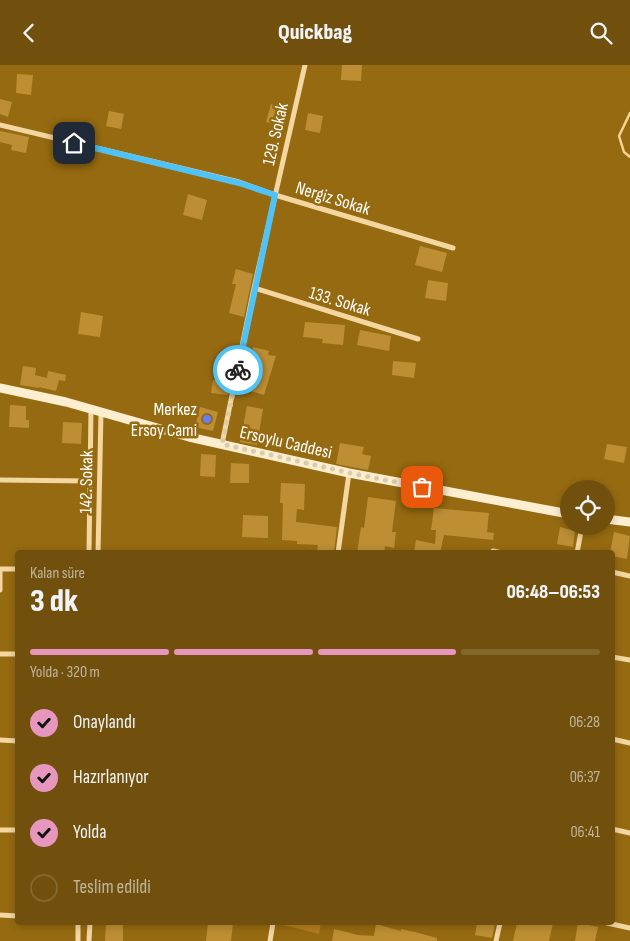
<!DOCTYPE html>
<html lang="tr">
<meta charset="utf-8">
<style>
:root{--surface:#70500c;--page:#785a1a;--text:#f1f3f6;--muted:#c0b59d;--line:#82672d;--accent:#e797bd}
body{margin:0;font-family:"Sofia Sans Condensed",sans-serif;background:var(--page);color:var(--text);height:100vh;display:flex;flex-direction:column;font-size:19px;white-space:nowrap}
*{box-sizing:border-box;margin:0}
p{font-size:16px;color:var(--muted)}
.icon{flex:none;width:28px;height:28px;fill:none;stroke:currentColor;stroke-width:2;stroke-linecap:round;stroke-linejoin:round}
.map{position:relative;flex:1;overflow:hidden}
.panel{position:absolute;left:15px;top:485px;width:600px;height:375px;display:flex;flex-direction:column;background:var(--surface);border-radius:5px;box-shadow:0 2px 8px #0003}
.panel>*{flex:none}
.controls{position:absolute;left:560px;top:415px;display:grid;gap:10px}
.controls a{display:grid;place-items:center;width:55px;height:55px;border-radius:50%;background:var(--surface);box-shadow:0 2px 8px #0003;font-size:25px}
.pin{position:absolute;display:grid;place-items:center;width:42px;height:42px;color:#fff;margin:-21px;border-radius:10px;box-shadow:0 2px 8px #0006}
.courier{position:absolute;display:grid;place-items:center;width:50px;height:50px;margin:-25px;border:4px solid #4fc3f7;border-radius:50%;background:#fff;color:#222;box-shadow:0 1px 6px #0007}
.head em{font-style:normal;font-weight:800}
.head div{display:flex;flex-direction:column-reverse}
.head{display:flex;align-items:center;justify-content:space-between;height:85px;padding:0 15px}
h1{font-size:32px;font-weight:800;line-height:38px}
.bar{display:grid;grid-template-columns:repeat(4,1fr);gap:8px 5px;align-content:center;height:60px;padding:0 15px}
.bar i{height:6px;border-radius:4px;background:var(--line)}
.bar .on{background:var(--accent)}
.bar p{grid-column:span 4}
ol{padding:0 15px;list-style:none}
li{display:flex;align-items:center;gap:15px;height:55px}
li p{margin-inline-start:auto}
li .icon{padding:5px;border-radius:50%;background:var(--accent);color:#111;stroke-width:4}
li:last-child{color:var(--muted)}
li i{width:28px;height:28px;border:2px solid var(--line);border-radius:50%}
header{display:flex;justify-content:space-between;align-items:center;height:65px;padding:0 15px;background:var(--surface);font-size:22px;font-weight:800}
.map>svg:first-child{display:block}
</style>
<header><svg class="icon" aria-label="back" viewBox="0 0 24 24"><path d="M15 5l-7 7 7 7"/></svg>Quickbag<svg class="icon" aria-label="search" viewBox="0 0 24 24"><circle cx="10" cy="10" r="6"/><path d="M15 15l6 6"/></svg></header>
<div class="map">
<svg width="630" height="876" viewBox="0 0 630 876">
<rect width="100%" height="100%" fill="#966a10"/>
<!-- green -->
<path fill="#b37e1c" d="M284 858H321L319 869 284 860Z"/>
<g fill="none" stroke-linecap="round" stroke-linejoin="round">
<!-- stream -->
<path stroke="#f7d291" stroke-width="2.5" d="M630 48 619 71 624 87 630 92"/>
</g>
<!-- building -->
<path fill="#bd8e34" d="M342 0H362L361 16 341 15Z
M17 9 33 10 31 30 16 28Z
M0 34 12 37 8 52 0 49Z
M271 39 289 44 284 62 266 57Z
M109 46 124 49 121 64 106 61Z
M308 48 323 51 320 68 305 65Z
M0 66 29 72 26 88 11 85 12 80 0 77Z
M57 81 82 86 80 95 67 93V96L54 93Z
M188 129 207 135 202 155 183 150Z
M420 181 447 188 442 207 415 200Z
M236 204 253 209 244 252 229 248 236 219H232Z
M428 215 448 218 446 236 425 233Z
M81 247 103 251 100 272 78 269Z
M305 257 345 260 343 280 322 278 323 274 303 272Z
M360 265 391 271 389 286 357 280Z
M253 282 269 286 268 290 276 291 264 330 247 325 256 298 249 297Z
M393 296 416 298 414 313 392 310Z
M23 301 36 303 35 310 47 313 48 306 66 310 65 316 59 315 56 326 39 322V323L20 320Z
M213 315 230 317 228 330 211 328Z
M10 340 26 341V355H29V363L9 362Z
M247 341 263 344 257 380 240 377Z
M200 342 218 347 213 366 195 362Z
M63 357 82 358 81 379 62 378Z
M340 378 364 382 362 389 371 391 368 405 336 399Z
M607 379 627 382 624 398 604 394Z
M201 389 216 390 215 412 200 411Z
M231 398 249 399V418H230Z
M281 418 305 419 304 445 297 444 296 457 337 462 334 488H317L318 480 297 479V476L282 475 283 438H280Z
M368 432 396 436 392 467H396L394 483 385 481 384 488H357L361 462 364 463Z
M434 443 489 448 487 467 494 468 493 475 444 470 440 488H414L416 475 435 479 436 465H431Z
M243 450 268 451V473L242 472Z
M560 462 575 466 573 482 557 479Z
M614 467 630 471 627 494 612 491V488H610Z
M106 858H123V876H105Z
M208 858H233L231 876H206Z
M477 858H495L492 873 475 870Z
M517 858H553L549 876H513Z
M578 858 598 862 595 876H575Z
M376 859 401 866V864L415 867 437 873V876H332L334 864 358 870 374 871Z"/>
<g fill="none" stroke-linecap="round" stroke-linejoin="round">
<!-- street -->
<path stroke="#f4d6a0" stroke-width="5" d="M0 60 239 117 275 130 453 183
M254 223 418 274
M222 379 254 223 305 0
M0 415 90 416
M493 486 502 488
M89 488 91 344
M98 488 101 348
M338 488 349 408
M577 488 582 461
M0 504H18
M612 507 630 511
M0 525V504
M0 589H18
M612 592 630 595
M612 674 630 678
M0 675 18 676
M612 764 630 768
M0 765H18
M0 850 18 851
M607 858 630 863
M78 876V858
M89 876 90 858
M270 876 273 858
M496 876 500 858"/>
<!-- secondary -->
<path stroke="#fdeecf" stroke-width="9" d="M0 323 66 337 189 372 349 408 569 449
M606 454 630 457"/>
</g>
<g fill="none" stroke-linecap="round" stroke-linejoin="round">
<!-- done -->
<path stroke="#dacbab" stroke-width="5" stroke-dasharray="0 9" d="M238 305 222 379 350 408 422 422"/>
<!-- route -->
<path stroke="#4fc3f7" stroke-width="6" d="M74 78 239 118 275 130 238 305"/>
</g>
<!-- markers -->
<circle fill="#627fff" stroke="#966a10" stroke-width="2" cx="207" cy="354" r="5"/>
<g text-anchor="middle" stroke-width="5" stroke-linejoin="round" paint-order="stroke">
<!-- street labels -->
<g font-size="18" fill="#fff" stroke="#966a10">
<text transform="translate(275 69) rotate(-77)" y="6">129. Sokak</text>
<text transform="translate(333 133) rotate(17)" y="6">Nergiz Sokak</text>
<text transform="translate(340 236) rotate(17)" y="6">133. Sokak</text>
<text transform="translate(286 377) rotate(13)" y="6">Ersoylu Caddesi</text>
<text transform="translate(86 417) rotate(-89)" y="6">142. Sokak</text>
</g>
<!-- poi labels -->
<g font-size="18" fill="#fff" stroke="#966a10" text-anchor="end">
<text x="197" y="350">Merkez<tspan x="197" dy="21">Ersoy Cami</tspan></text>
</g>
</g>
</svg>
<div class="controls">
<a><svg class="icon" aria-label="locate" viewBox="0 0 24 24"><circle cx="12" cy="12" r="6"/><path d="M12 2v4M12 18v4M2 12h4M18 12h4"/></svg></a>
</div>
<div class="pin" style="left:422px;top:422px;background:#ea580c"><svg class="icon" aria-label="bag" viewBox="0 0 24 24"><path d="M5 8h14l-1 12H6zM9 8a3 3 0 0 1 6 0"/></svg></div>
<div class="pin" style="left:74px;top:78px;background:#1f2937"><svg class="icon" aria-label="home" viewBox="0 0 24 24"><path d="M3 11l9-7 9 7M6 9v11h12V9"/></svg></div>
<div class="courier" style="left:238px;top:305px"><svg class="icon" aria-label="bike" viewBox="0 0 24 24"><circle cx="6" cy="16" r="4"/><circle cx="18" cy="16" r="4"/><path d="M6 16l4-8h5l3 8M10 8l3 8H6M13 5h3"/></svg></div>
<section class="panel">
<div class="head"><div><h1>3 dk</h1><p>Kalan süre</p></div><em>06:48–06:53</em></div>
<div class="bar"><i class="on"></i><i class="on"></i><i class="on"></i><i></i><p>Yolda · 320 m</p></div>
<ol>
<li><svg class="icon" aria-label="check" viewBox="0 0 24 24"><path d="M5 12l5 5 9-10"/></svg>Onaylandı<p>06:28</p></li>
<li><svg class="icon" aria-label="check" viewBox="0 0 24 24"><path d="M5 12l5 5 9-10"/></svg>Hazırlanıyor<p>06:37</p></li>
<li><svg class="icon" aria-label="check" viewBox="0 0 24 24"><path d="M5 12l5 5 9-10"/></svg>Yolda<p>06:41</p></li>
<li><i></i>Teslim edildi</li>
</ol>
</section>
</div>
